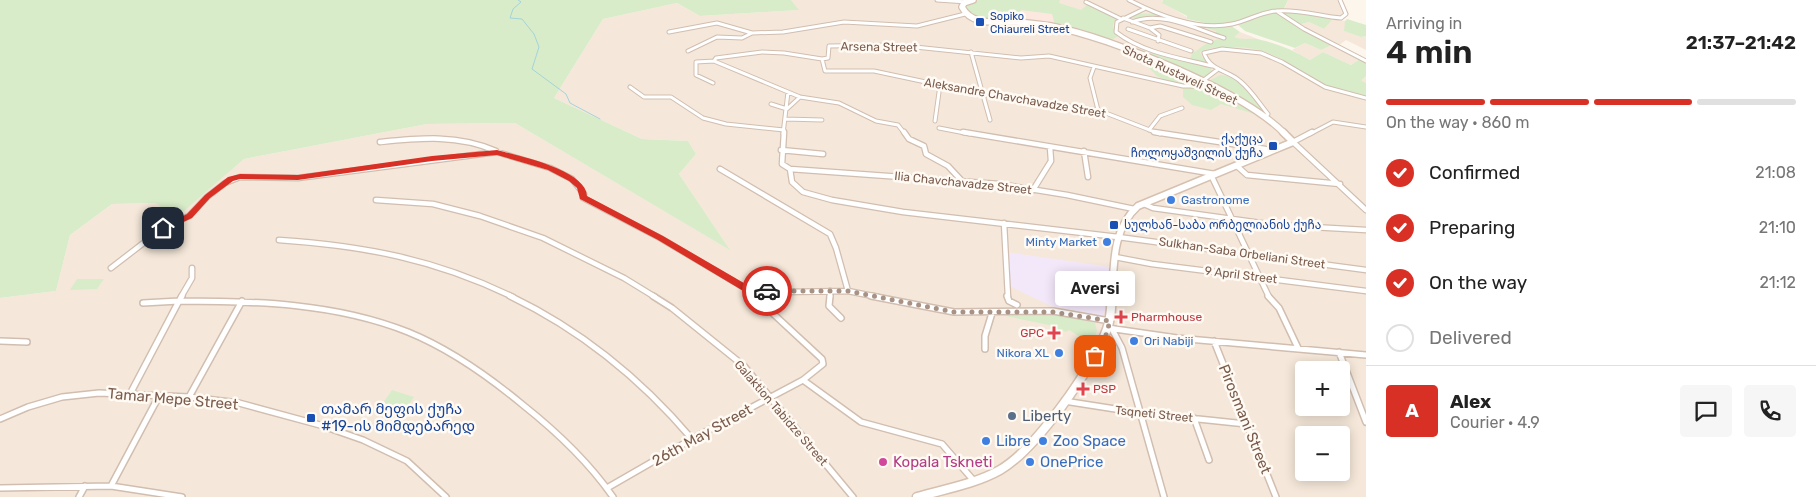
<!DOCTYPE html>
<meta charset="utf-8">
<style>
:root{--surface:#fff;--page:#f6f6f6;--text:#222;--muted:#767676;--line:#e0e0e0;--accent:#d93025}
body{margin:0;font-family:Rubik,"Noto Sans Georgian",sans-serif;background:var(--page);color:var(--text);height:100vh;display:flex;flex-direction:column;font-size:19px;white-space:nowrap}
*{box-sizing:border-box;margin:0}
p{font-size:16px;color:var(--muted)}
.icon{flex:none;width:28px;height:28px;fill:none;stroke:currentColor;stroke-width:2;stroke-linecap:round;stroke-linejoin:round}
.map{position:relative;flex:1;overflow:hidden}
.panel{display:flex;flex-direction:column;background:var(--surface);width:450px}
.panel>*{flex:none}
.tools{position:absolute;left:1295px;top:361px;display:grid;gap:10px}
.tools a{display:grid;place-items:center;width:55px;height:55px;border-radius:5px;background:var(--surface);box-shadow:0 2px 12px #0003;font-size:25px}
.pin{position:absolute;display:grid;place-items:center;width:42px;height:42px;color:#fff;margin:-21px;border-radius:10px;box-shadow:0 2px 8px #0006}
.courier{position:absolute;display:grid;place-items:center;width:50px;height:50px;margin:-25px;border:4px solid #d93025;border-radius:50%;background:#fff;color:#222;box-shadow:0 1px 6px #0007}
.bubble{position:absolute;height:35px;border-radius:5px;background:var(--surface);box-shadow:0 2px 12px #0003;font-size:16px;font-weight:600;line-height:35px;text-align:center}
.head em{font-style:normal;font-weight:600}
.head div{display:flex;flex-direction:column-reverse}
.head{display:flex;align-items:center;justify-content:space-between;height:85px;padding:0 20px}
h1{font-size:32px;font-weight:600;line-height:38px}
.bar{display:grid;grid-template-columns:repeat(4,1fr);gap:8px 5px;align-content:center;height:60px;padding:0 20px}
.bar i{height:6px;border-radius:4px;background:var(--line)}
.bar .selected{background:var(--accent)}
.bar p{grid-column:span 4}
.line{display:flex;align-items:center;gap:12px;padding:0 20px;border-top:1px solid var(--line)}
.line div{flex:1}
.round{display:grid;place-items:center;flex:none;width:52px;height:52px;border-radius:5px;background:var(--page)}
ol{padding:0 20px;list-style:none}
li{display:flex;align-items:center;gap:15px;height:55px}
li p{margin-inline-start:auto}
li .icon{padding:5px;border-radius:50%;background:var(--accent);color:#fff;stroke-width:4}
li:last-child{color:var(--muted)}
li i{width:28px;height:28px;border:2px solid var(--line);border-radius:50%}
main{display:flex;flex:1;min-height:0}
.map>svg:first-child{display:block}
</style>
<main>
<div class="map">
<svg width="1366" height="497" viewBox="0 0 1366 497">
<rect width="100%" height="100%" fill="#fdf6ec"/>
<!-- residential -->
<path fill="#f5e8da" fill-rule="evenodd" d="M791 0H1163L1162 2 1187 17V19L1235 35 1240 32 1258 39 1251 40 1362 80 1366 76V497H0V298L56 291 70 235 112 204 155 203 177 216 244 159 427 124 515 123 729 249 679 174 696 154 688 141 642 139 554 98 603 19 677 3 700 16 798 10ZM1304 370H1341V408H1304ZM1304 435H1341V472H1304Z
M1288 0H1337L1343 14 1340 18 1284 10Z
M1333 19 1345 21V31L1361 37 1366 36V50L1346 40 1338 46 1298 25 1309 22 1324 29Z
M1305 43 1321 50 1332 45 1360 59 1351 65 1323 52 1310 60 1292 50Z"/>
<!-- commercial -->
<path fill="#fde8e0" d="M1020 10 1053 14 1055 25 1023 21Z"/>
<!-- education -->
<path fill="#f3e8fa" d="M1006 252 1110 267 1104 316 1051 306 1010 286Z"/>
<!-- green -->
<path fill="#d8ecc9" d="M0 0H791L799 10 700 16 677 3 603 19 554 98 642 139 688 141 696 154 679 174 730 250 515 123 427 124 244 159 177 217 155 203 112 204 70 235 56 291 0 298Z
M979 0H1060L1059 3 1081 10 1088 4 1118 19 1114 22 1113 27 1118 36 1110 41 1055 25 1052 14 1021 10 1023 21C1009 20 966 24 966 5Z
M1163 0H1288L1283 11 1271 12 1230 25 1240 32 1234 37C1244 41 1252 37 1261 40 1279 44 1294 51 1310 60L1323 52 1351 65 1360 59 1366 62V76L1361 81 1366 83V97C1353 94 1336 92 1325 86 1291 66 1273 46 1230 47 1220 47 1210 47 1200 52L1202 57 1209 64 1190 59 1193 51 1195 52C1202 46 1212 39 1222 39L1224 36 1216 34V31C1196 25 1175 18 1154 17 1145 16 1135 21 1127 17 1152 7 1180 22 1206 23L1187 19V16L1162 3Z
M1277 12 1332 45 1321 50 1305 43 1295 48 1245 31 1237 24 1257 16Z
M1279 12 1298 13 1333 19 1324 29 1309 22 1298 25Z
M1347 19 1366 25V36L1361 37 1344 31 1345 21Z
M1152 51 1206 65 1213 71 1200 80 1146 56Z
M1147 60 1206 87 1258 115 1221 104 1211 110 1192 105 1183 97V89L1157 76 1146 65Z
M1220 75C1237 74 1254 98 1263 111L1206 82Z
M77 279H104L97 289 70 290Z
M1054 313 1095 323 1097 331 1091 344 1069 330 1066 332 1049 325 1001 315V314Z
M392 390 414 397 405 410 383 403Z"/>
<g fill="none" stroke-linecap="round" stroke-linejoin="round">
<!-- stream -->
<path stroke="#a5d3da" stroke-width="1" d="M518 0 521 2 513 9 510 18 522 19 534 34 539 47 532 69 566 94 570 103 600 119"/>
<defs>
<path id="minor-far2" d="M937 0 967 2
M1129 0C1158 15 1199 31 1232 24 1247 21 1261 12 1276 11 1298 9 1320 16 1341 18L1346 14 1340 0
M1086 2 1121 19
M1144 9 1117 22 1116 32C1143 53 1180 58 1212 66
M1278 12 1304 29 1366 61
M1123 18 1150 28 1159 35 1158 41
M1132 22C1161 10 1196 29 1224 38
M1150 28 1160 26 1211 42
M1128 29 1191 51
M669 32 717 23 752 33 783 32 844 22 917 26 965 14
M688 51 717 37 742 38 752 33
M971 52 990 120
M822 59 825 71H874L982 94 1098 110 1160 134
M1094 67 1090 78 1098 110
M713 83 696 75V62L714 61
M630 87 644 97H671L703 118 726 124 784 130
M771 104 787 109 800 97
M1266 117 1268 114C1259 103 1251 90 1240 81 1228 70 1210 71 1204 53L1222 49 1261 53 1282 62 1325 87 1366 98
M785 119 822 120
M935 121 940 85
M939 128 970 134
M1149 130 1160 116 1182 108
M783 134 788 92
M905 134 898 125 876 121 839 103 800 97 714 61 716 58 762 52 784 53 822 59 828 58 829 46 896 45 1021 58 1049 56 1183 86H1196L1217 70
M1310 134 1333 122 1366 127"/>
<path id="minor-far1" d="M784 132 782 164 790 169
M904 132 909 139 924 146 926 154 948 166 961 180
M963 132 1215 174
M1154 132 1272 150
M380 142C420 138 458 134 496 151
M1293 142 1366 210
M1293 142 1312 132
M781 150 823 154
M1084 151 1088 177
M1237 166 1247 175 1340 184
M720 169 830 234 836 248 848 291
M790 169 792 182 803 192 832 200 903 212 1118 237 1366 270
M790 169 999 184 1067 195 1134 209
M1212 177 1269 297
M1033 190 1051 161 1050 147
M376 200 433 204 480 216 543 238 624 278 655 297
M1144 204 1153 208 1276 225 1366 230
M1004 223 1008 297
M279 240C365 246 435 259 513 297
M1115 257 1152 264 1366 291
M111 268 163 228 189 216 207 197 225 183 240 177 298 178 497 152 550 168 572 179 584 194 583 198 660 238 748 290 784 292 848 291 878 297
M748 290 755 297
M181 297 192 278V268
M830 297V291"/>
<path id="minor" d="M510 296C581 330 641 379 692 439
M653 296 672 308 744 366 853 497
M830 296 829 306 841 318
M871 296 954 312 1053 311 1110 321
M1007 296 1009 301 1017 305
M1268 296 1279 308 1298 348
M143 303 179 301 182 296
M1108 328 1177 338 1366 355
M1112 329 1122 348 1164 497
M0 341 27 342
M1214 341 1276 497
M985 349V336L992 313
M1339 352 1366 422
M803 380 861 422 942 444 974 481
M130 394 179 301C256 301 335 303 408 332 450 349 488 376 523 405 557 432 588 461 613 497
M189 397 242 301
M1064 401 1141 413 1246 424
M1194 418 1209 460
M0 419 28 407 62 397 99 393 189 397 239 403 320 425 363 440 407 461 446 497
M111 486 159 396
M0 488 111 486 182 497
M607 488 692 439 803 380 823 364 822 359 754 296
M79 497 85 486"/>
<path id="secondary-far2" d="M973 0 964 3 962 7C972 27 998 21 1017 22 1028 23 1040 24 1051 26 1112 38 1242 90 1285 134"/>
<path id="secondary-far1" d="M1112 297C1114 264 1112 229 1138 206L1293 142 1283 132"/>
<path id="secondary" d="M917 497C945 489 975 484 1000 470 1035 450 1094 367 1107 329 1111 319 1111 307 1112 296"/>
</defs>
<!-- minor-far2 casing -->
<use href="#minor-far2" stroke="#d1beb0" stroke-width="5"/>
<!-- minor-far1 casing -->
<use href="#minor-far1" stroke="#d1beb0" stroke-width="7"/>
<!-- minor casing -->
<use href="#minor" stroke="#d1beb0" stroke-width="8"/>
<!-- secondary-far2 casing -->
<use href="#secondary-far2" stroke="#d6c0b0" stroke-width="8"/>
<!-- secondary-far1 casing -->
<use href="#secondary-far1" stroke="#d6c0b0" stroke-width="9"/>
<!-- secondary casing -->
<use href="#secondary" stroke="#d6c0b0" stroke-width="11"/>
<!-- minor-far2 -->
<use href="#minor-far2" stroke="#fff" stroke-width="3"/>
<!-- minor-far1 -->
<use href="#minor-far1" stroke="#fff" stroke-width="4.5"/>
<!-- minor -->
<use href="#minor" stroke="#fff" stroke-width="5"/>
<!-- secondary-far2 -->
<use href="#secondary-far2" stroke="#fff" stroke-width="5.5"/>
<!-- secondary-far1 -->
<use href="#secondary-far1" stroke="#fff" stroke-width="6"/>
<!-- secondary -->
<use href="#secondary" stroke="#fff" stroke-width="8"/>
</g>
<!-- route -->
<path fill="#d93025" d="M497 150C519 156 586 170 587 196L663 236 749 286 767 287 771 291 767 294 745 292 658 240 580 199 577 188 569 181 548 170 497 155 432 161 298 180 240 179 233 181 210 198 192 218 166 230H160L159 228 187 214 205 195 228 177 240 174 298 175 432 156Z"/>
<g fill="none" stroke-linecap="round" stroke-linejoin="round">
<!-- done -->
<path stroke="#a89285" stroke-width="5" stroke-dasharray="0 9" d="M767 291H848L954 312H1053L1110 321 1104 342 1095 356"/>
</g>
<!-- markers -->
<g fill="#1a4fb4" stroke="#fffaf3" stroke-width="2">
<rect x="975" y="17" width="10" height="10" rx="2.5"/>
<rect x="1268" y="141" width="10" height="10" rx="2.5"/>
<rect x="1109" y="220" width="10" height="10" rx="2.5"/>
<rect x="306" y="413" width="10" height="10" rx="2.5"/>
</g>
<g fill="#3f7fe0" stroke="#fffaf3" stroke-width="2">
<circle cx="1171" cy="200" r="5"/>
<circle cx="1107" cy="242" r="5"/>
<circle cx="1134" cy="341" r="5"/>
<circle cx="1059" cy="353" r="5"/>
<circle cx="986" cy="441" r="5"/>
<circle cx="1043" cy="441" r="5"/>
<circle cx="1030" cy="462" r="5"/>
</g>
<g fill="#e0444e" stroke="#fffaf3" stroke-width="2">
<path d="M1118.5 309.5h5v5h5v5h-5v5h-5v-5h-5v-5h5z"/>
<path d="M1051.5 325.5h5v5h5v5h-5v5h-5v-5h-5v-5h5z"/>
<path d="M1080.5 381.5h5v5h5v5h-5v5h-5v-5h-5v-5h5z"/>
</g>
<circle fill="#5c6f8a" stroke="#fffaf3" stroke-width="2" cx="1012" cy="416" r="5"/>
<circle fill="#d1479c" stroke="#fffaf3" stroke-width="2" cx="883" cy="462" r="5"/>
<g text-anchor="middle" stroke-width="5" stroke-linejoin="round" paint-order="stroke">
<!-- far-transit labels -->
<g font-size="11" fill="#164399" stroke="#fffaf3" text-anchor="start">
<text x="990" y="20">Sopiko<tspan x="990" dy="13">Chiaureli Street</tspan></text>
</g>
<!-- street labels -->
<g font-size="12" fill="#7a5c4d" stroke="#fffaf3">
<text transform="translate(879 47) rotate(1)" y="4">Arsena Street</text>
<text transform="translate(1180 75) rotate(25)" y="4">Shota Rustaveli Street</text>
<text transform="translate(1015 98) rotate(10)" y="4">Aleksandre Chavchavadze Street</text>
<text transform="translate(963 183) rotate(6)" y="4">Ilia Chavchavadze Street</text>
<text transform="translate(1242 253) rotate(8)" y="4">Sulkhan-Saba Orbeliani Street</text>
<text transform="translate(1241 275) rotate(7)" y="4">9 April Street</text>
<text transform="translate(781 413) rotate(49)" y="4">Galaktion Tabidze Street</text>
<text transform="translate(1154 414) rotate(6)" y="4">Tsqneti Street</text>
</g>
<!-- transit labels -->
<g font-size="12" fill="#164399" stroke="#fffaf3" text-anchor="end">
<text x="1263" y="143">ქაქუცა<tspan x="1263" dy="14">ჩოლოყაშვილის ქუჩა</tspan></text>
<text x="1124" y="229" text-anchor="start">სულხან-საბა ორბელიანის ქუჩა</text>
</g>
<!-- shop labels -->
<g font-size="12" fill="#366cbe" stroke="#fffaf3" text-anchor="start">
<text x="1181" y="204">Gastronome</text>
<text x="1097" y="246" text-anchor="end">Minty Market</text>
<text x="1144" y="345">Ori Nabiji</text>
<text x="1049" y="357" text-anchor="end">Nikora XL</text>
</g>
<!-- health labels -->
<g font-size="12" fill="#be3a42" stroke="#fffaf3" text-anchor="start">
<text x="1131" y="321">Pharmhouse</text>
<text x="1044" y="337" text-anchor="end">GPC</text>
<text x="1093" y="393">PSP</text>
</g>
<!-- near-street labels -->
<g font-size="15" fill="#7a5c4d" stroke="#fffaf3">
<text transform="translate(173 399) rotate(5)" y="5">Tamar Mepe Street</text>
<text transform="translate(1245 419) rotate(68)" y="5">Pirosmani Street</text>
<text transform="translate(702 435) rotate(-29)" y="5">26th May Street</text>
</g>
<!-- near-transit labels -->
<g font-size="15" fill="#164399" stroke="#fffaf3" text-anchor="start">
<text x="321" y="414">თამარ მეფის ქუჩა<tspan x="321" dy="17">#19-ის მიმდებარედ</tspan></text>
</g>
<!-- near-service labels -->
<g font-size="15" fill="#4e5e75" stroke="#fffaf3" text-anchor="start">
<text x="1022" y="421">Liberty</text>
</g>
<!-- near-shop labels -->
<g font-size="15" fill="#366cbe" stroke="#fffaf3" text-anchor="start">
<text x="996" y="446">Libre</text>
<text x="1053" y="446">Zoo Space</text>
<text x="1040" y="467">OnePrice</text>
</g>
<!-- near-hotel labels -->
<g font-size="15" fill="#b23c85" stroke="#fffaf3" text-anchor="start">
<text x="893" y="467">Kopala Tskneti</text>
</g>
</g>
</svg>
<div class="tools">
<a>+</a>
<a>−</a>
</div>
<div class="pin" style="left:1095px;top:356px;background:#ea580c"><svg class="icon" aria-label="bag" viewBox="0 0 24 24"><path d="M5 8h14l-1 12H6zM9 8a3 3 0 0 1 6 0"/></svg></div>
<div class="pin" style="left:163px;top:228px;background:#1f2937"><svg class="icon" aria-label="home" viewBox="0 0 24 24"><path d="M3 11l9-7 9 7M6 9v11h12V9"/></svg></div>
<div class="courier" style="left:767px;top:291px"><svg class="icon" aria-label="car" viewBox="0 0 24 24"><path d="M5 17H2v-5l4-1 3-4h7l3 4 3 1v5h-3M9 17h6M6 11h13"/><circle cx="7" cy="17" r="2"/><circle cx="17" cy="17" r="2"/></svg></div>
<div class="bubble" style="left:1055px;top:271px;width:80px">Aversi</div>
</div>
<section class="panel">
<div class="head"><div><h1>4 min</h1><p>Arriving in</p></div><em>21:37–21:42</em></div>
<div class="bar"><i class="selected"></i><i class="selected"></i><i class="selected"></i><i></i><p>On the way · 860 m</p></div>
<ol>
<li><svg class="icon" aria-label="check" viewBox="0 0 24 24"><path d="M5 12l5 5 9-10"/></svg>Confirmed<p>21:08</p></li>
<li><svg class="icon" aria-label="check" viewBox="0 0 24 24"><path d="M5 12l5 5 9-10"/></svg>Preparing<p>21:10</p></li>
<li><svg class="icon" aria-label="check" viewBox="0 0 24 24"><path d="M5 12l5 5 9-10"/></svg>On the way<p>21:12</p></li>
<li><i></i>Delivered</li>
</ol>
<div class="line" style="height:90px"><b class="round" style="background:var(--accent);color:#fff">A</b><div><b>Alex</b><p>Courier · 4.9</p></div><a class="round"><svg class="icon" aria-label="chat" viewBox="0 0 24 24"><path d="M4 5h16v11H9l-5 4z"/></svg></a><a class="round"><svg class="icon" aria-label="phone" viewBox="0 0 24 24"><path d="M5 4h4l2 5-3 2q2 4 5 5l2-3 5 2v4C11 20 4 13 5 4z"/></svg></a></div>
</section>
</main>
